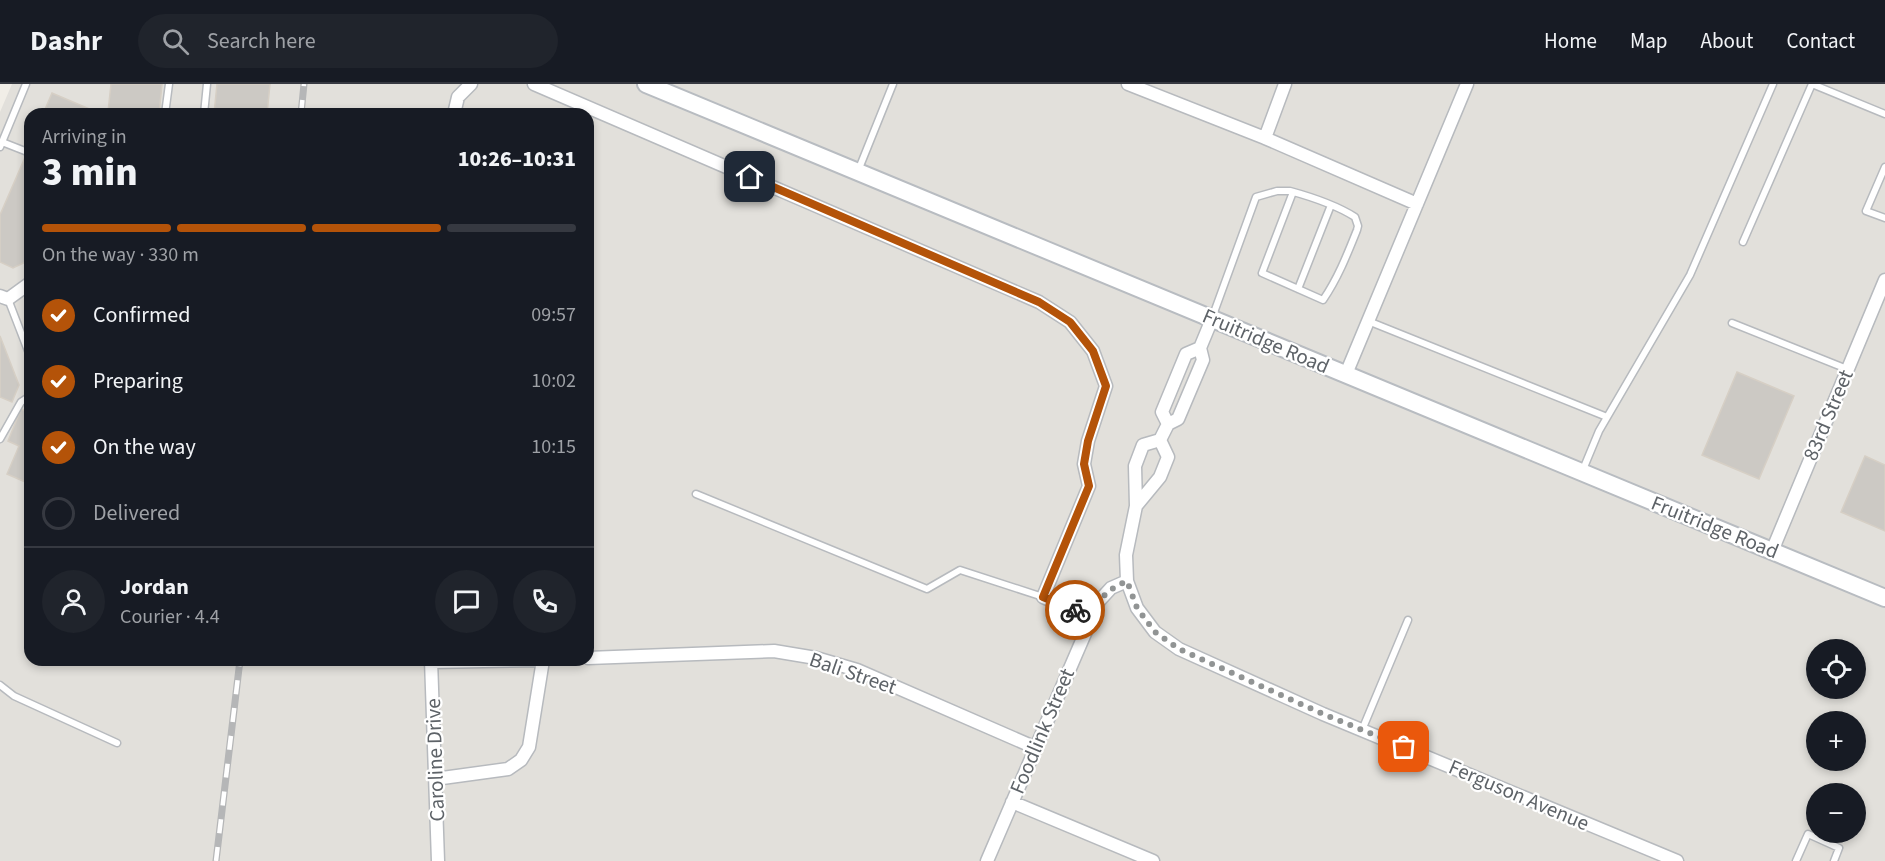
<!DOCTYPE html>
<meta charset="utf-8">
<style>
:root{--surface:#171b24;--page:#20242c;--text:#f1f3f6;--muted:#9ea1a6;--line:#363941;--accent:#b45309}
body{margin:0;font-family:"Source Sans 3",sans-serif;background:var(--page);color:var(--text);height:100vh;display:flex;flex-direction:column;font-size:22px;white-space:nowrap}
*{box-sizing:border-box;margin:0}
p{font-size:20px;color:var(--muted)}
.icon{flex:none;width:33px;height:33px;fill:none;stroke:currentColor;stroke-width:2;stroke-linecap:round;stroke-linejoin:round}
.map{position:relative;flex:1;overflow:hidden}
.details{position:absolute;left:24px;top:24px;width:570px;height:558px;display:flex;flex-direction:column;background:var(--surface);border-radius:18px;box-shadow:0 3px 9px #0003}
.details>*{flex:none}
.buttons{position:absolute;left:1806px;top:555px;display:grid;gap:12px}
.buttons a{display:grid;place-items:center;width:60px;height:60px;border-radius:50%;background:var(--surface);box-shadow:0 3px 9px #0003;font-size:30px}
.pin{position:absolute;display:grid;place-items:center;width:51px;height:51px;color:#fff;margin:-26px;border-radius:12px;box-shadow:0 3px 9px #0006}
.courier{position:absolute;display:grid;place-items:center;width:60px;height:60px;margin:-30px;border:4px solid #b45309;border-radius:50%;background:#fff;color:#222;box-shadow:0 2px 8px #0007}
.headline em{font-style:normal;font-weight:800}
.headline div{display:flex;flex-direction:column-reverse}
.headline{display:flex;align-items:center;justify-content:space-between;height:102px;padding:0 18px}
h1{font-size:39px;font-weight:800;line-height:45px}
.bar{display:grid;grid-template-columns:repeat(4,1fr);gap:9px 6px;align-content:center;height:72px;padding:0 18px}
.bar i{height:8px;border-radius:4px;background:var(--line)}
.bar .active{background:var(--accent)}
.bar p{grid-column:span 4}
.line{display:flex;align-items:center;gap:15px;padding:0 18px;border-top:2px solid var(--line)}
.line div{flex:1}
.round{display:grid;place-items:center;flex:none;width:63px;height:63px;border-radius:32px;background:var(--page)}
ol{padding:0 18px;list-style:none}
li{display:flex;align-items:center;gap:18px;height:66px}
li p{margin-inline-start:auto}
li .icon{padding:6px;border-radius:50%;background:var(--accent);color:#fff;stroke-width:4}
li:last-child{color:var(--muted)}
li i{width:33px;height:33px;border:3px solid var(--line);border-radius:50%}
header{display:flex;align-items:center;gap:36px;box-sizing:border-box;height:84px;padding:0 30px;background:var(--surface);border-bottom:2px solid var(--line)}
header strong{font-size:28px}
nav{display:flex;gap:33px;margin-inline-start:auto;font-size:21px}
.search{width:420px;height:54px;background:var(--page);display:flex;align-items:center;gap:15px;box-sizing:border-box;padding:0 21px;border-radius:33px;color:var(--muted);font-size:22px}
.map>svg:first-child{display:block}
</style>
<header>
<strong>Dashr</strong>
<div class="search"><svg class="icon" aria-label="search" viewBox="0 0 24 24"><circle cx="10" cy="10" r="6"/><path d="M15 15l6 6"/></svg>Search here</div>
<nav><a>Home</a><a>Map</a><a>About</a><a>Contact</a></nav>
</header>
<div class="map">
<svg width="1885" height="777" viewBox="0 0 1885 777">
<rect width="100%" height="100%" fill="#f1eee7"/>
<!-- industrial -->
<path fill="#e2e0db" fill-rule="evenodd" d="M12 0H1885V777H0V28ZM30 30H588V576H30ZM1816 566H1856V604H1816ZM1816 638H1856V676H1816ZM1816 710H1856V748H1816Z"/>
<!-- building -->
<path fill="#ccc9c4" stroke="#d6cfc5" stroke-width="1.5" d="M111 0H162L159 30H43L52 9 94 27 108 28Z
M217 0H270L267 30H214Z
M26 71 30 73V176L13 184 0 178V131Z
M0 252 19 301 12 318 0 313Z
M1737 288 1794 312 1759 395 1702 371Z
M21 325 30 329V400L7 390 19 362 8 357Z
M1865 372 1885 381V447L1841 428Z"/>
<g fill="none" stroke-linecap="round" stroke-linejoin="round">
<defs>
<path id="service" d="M165 30 169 0
M204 30 207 0
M2 58 30 69
M0 63 26 0
M1885 83 1866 127 1885 134
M858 87 893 0
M1743 158 1812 0 1885 30
M1298 205 1331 121
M8 215 30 272
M1212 234 1256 113 1277 107H1290C1312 113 1336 121 1355 133L1358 142 1357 146C1347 171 1338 194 1323 216L1262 189 1293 108
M1368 237 1607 333
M1732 239 1847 285
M0 355 21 318 30 312
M1582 388 1599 347 1690 191 1773 0
M696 410 927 505 960 486 1043 513
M0 601 14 612 117 659
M1362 646 1408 536
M1796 777 1808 750 1839 764 1834 777"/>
<path id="minor" d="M534 0 1039 218 1070 238 1093 267 1106 302 1088 357 1084 380 1089 402 1043 513 1091 533
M1128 0 1265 54 1417 120
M454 30 458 13 471 0
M1265 54 1285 0
M0 212 8 215 30 199
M1346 290 1467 0
M1168 340 1162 328 1186 270 1200 264 1212 235
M1168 340 1178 335 1203 276 1200 264
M1160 356 1143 361 1135 382 1136 422 1126 471 1127 497 1137 524 1155 548 1179 565 1323 630 1677 777
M1136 422 1160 393 1168 373 1160 356 1168 340
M1772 467 1885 196
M588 574 774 567 816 574 857 586 1036 664
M431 576 438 777
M431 578 542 576
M435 695 508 685 521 676 529 663 543 576
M1012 718 1153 777
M987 777 1099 517 1111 504 1127 497"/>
<path id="secondary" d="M646 0 1885 514"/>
</defs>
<!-- service casing -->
<use href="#service" stroke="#b7babe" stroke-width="9"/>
<!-- minor casing -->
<use href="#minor" stroke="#b7babe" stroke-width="15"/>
<!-- secondary casing -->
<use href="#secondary" stroke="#b8bcc1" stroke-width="20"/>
<!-- service -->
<use href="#service" stroke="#fff" stroke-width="6"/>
<!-- minor -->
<use href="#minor" stroke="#fff" stroke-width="12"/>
<!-- secondary -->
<use href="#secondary" stroke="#fff" stroke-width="16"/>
<defs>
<path id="rail" d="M301 30 304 0
M216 777 240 576"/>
</defs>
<!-- rail casing -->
<use href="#rail" stroke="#b5b6b7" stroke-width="7"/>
<!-- rail -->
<use href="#rail" stroke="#fff" stroke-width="4.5" stroke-dasharray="14" stroke-linecap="butt"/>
</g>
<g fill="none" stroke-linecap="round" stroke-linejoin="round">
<!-- done -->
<path stroke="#919494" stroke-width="6" stroke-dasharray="0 10.8" d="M1075 526 1091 533C1100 513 1107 506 1127 497L1137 524 1155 548 1179 565 1323 630 1404 663"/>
<!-- route -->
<path stroke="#b45309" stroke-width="8" d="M750 93 1039 218 1070 238 1093 267 1106 302 1088 357 1084 380 1089 402 1043 513 1075 526"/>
</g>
<g text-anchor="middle" stroke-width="4.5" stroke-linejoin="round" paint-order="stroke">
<!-- street labels -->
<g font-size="21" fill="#5e6368" stroke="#fff">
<text transform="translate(1266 257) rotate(23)" y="7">Fruitridge Road</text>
<text transform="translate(1828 331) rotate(-67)" y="7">83rd Street</text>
<text transform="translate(1715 443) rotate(22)" y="7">Fruitridge Road</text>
<text transform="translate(853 589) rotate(19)" y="7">Bali Street</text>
<text transform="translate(1042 647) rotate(-67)" y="7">Foodlink Street</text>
<text transform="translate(435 676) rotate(-92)" y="7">Caroline Drive</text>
<text transform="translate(1519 711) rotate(23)" y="7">Ferguson Avenue</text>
</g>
</g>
</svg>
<div class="buttons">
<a><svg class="icon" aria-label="locate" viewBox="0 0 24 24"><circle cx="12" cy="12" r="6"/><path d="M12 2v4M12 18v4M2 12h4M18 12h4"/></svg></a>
<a>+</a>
<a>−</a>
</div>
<div class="pin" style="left:1404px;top:663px;background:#ea580c"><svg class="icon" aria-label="bag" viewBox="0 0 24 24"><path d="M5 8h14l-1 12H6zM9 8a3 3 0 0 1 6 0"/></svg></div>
<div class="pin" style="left:750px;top:93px;background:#1f2937"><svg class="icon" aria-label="home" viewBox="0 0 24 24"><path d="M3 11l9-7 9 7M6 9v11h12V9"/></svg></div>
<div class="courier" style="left:1075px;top:526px"><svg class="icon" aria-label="bike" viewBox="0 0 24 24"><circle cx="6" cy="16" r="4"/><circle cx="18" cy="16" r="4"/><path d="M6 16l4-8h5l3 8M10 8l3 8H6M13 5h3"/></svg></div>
<section class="details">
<div class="headline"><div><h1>3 min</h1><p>Arriving in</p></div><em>10:26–10:31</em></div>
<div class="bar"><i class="active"></i><i class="active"></i><i class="active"></i><i></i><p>On the way · 330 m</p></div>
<ol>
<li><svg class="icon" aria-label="check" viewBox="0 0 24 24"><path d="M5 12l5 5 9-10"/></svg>Confirmed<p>09:57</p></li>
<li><svg class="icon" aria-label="check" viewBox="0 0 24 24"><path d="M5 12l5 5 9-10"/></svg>Preparing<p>10:02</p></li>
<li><svg class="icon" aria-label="check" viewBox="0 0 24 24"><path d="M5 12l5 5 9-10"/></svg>On the way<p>10:15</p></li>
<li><i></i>Delivered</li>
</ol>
<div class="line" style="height:108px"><a class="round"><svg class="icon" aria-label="person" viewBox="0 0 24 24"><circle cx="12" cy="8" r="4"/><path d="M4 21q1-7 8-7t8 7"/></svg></a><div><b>Jordan</b><p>Courier · 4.4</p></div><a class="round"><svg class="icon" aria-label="chat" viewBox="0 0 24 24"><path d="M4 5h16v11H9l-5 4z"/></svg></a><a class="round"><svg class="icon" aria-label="phone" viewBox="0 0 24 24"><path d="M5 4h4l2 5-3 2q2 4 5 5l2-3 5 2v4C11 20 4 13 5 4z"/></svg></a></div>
</section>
</div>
